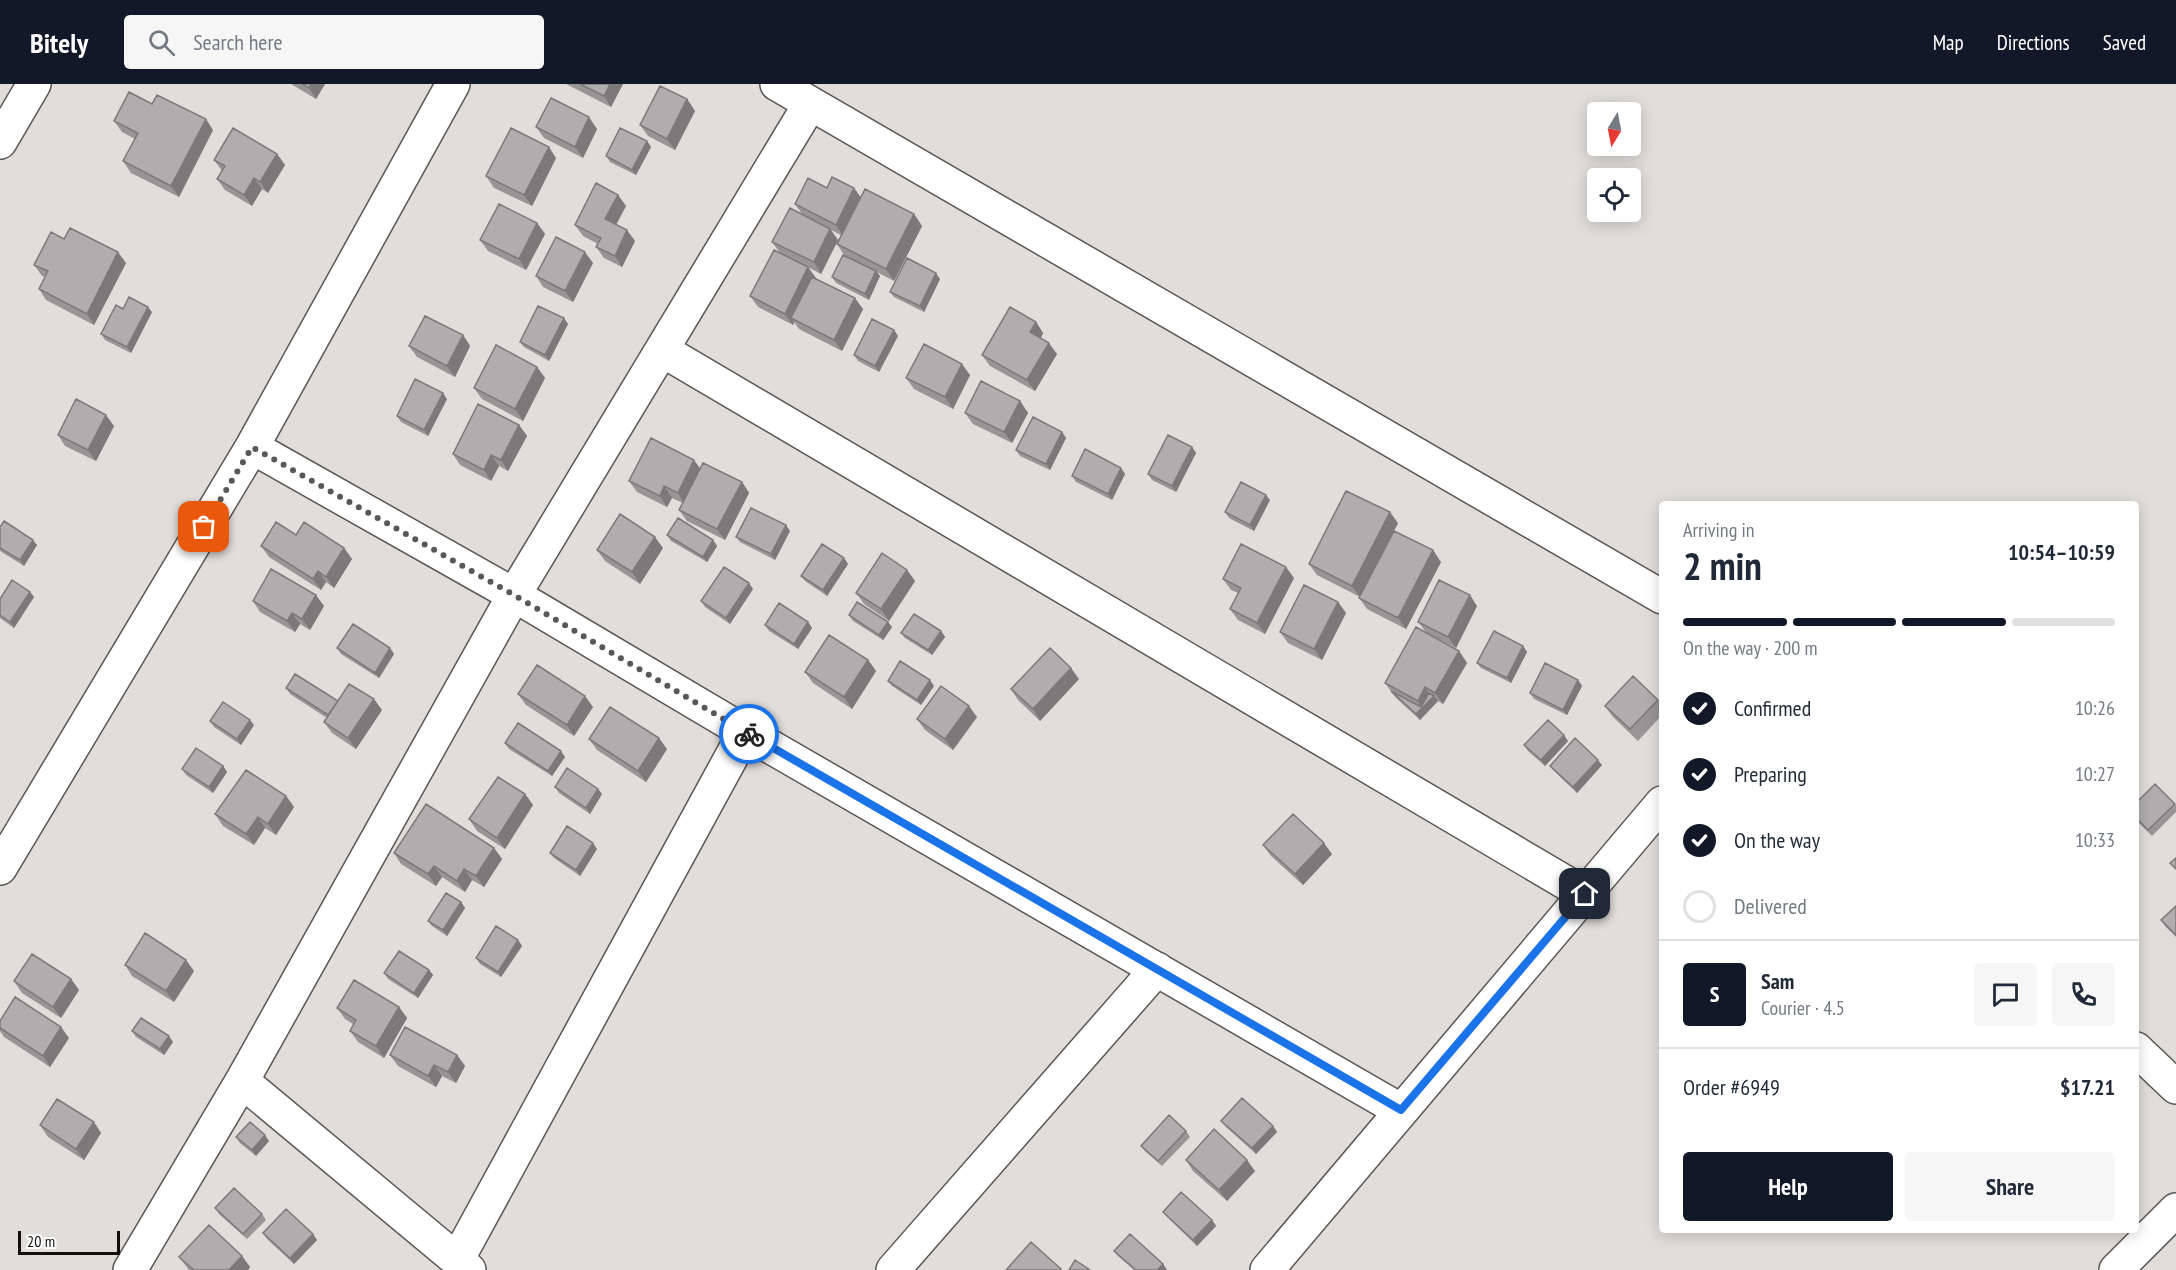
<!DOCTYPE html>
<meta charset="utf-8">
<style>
:root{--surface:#fff;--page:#f6f6f7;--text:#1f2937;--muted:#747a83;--line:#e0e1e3;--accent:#111827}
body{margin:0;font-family:"PT Sans Narrow",sans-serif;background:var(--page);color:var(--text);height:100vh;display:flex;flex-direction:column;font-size:22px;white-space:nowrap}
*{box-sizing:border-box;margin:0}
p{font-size:20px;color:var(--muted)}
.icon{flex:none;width:33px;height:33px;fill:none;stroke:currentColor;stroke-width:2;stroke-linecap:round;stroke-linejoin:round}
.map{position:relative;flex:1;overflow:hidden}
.details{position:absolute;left:1659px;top:417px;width:480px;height:732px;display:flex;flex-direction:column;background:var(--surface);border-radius:6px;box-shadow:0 3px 15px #0003}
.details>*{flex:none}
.needle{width:39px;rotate:190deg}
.fabs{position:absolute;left:1587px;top:18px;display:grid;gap:12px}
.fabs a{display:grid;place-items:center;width:54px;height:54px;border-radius:6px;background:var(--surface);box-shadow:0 3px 15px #0003;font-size:30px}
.scale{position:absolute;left:18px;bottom:15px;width:102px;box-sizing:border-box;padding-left:6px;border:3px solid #11100f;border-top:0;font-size:16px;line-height:21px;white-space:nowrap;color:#11100f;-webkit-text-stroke:4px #fff;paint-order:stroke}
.pin{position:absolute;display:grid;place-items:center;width:51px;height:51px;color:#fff;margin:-26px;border-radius:12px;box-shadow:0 3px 9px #0006}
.courier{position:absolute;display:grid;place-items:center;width:60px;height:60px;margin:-30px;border:4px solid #1a73e8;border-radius:50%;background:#fff;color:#222;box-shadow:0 2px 8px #0007}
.head em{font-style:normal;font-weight:700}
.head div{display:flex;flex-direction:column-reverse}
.head{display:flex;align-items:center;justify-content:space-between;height:102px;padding:0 24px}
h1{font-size:39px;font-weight:700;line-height:45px}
.bar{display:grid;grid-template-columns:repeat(4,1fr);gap:9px 6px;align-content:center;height:72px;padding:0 24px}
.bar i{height:8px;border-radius:4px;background:var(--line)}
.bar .active{background:var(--accent)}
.bar p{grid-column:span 4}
.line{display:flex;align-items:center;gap:15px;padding:0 24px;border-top:2px solid var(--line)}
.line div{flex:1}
.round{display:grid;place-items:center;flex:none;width:63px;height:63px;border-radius:6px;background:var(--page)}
ol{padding:0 24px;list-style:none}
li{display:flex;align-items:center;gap:18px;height:66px}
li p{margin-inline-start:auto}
li .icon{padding:6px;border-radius:50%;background:var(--accent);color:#fff;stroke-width:4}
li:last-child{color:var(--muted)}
li i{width:33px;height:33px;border:3px solid var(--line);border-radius:50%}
.primary-button{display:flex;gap:12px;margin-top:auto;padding:12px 24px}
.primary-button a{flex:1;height:69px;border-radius:6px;background:var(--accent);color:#fff;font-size:24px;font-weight:700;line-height:69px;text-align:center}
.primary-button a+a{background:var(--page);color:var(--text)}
header{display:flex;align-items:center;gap:36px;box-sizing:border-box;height:84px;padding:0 30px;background:var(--accent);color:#fff}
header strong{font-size:28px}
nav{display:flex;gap:33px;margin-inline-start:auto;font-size:21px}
.search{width:420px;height:54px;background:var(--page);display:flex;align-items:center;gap:15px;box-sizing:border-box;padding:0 21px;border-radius:6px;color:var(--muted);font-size:22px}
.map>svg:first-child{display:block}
</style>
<header>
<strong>Bitely</strong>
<div class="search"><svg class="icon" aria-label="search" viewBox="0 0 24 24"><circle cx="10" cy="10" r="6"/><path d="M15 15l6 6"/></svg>Search here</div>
<nav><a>Map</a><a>Directions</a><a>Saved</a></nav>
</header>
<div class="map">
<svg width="2176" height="1186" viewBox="0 0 2176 1186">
<rect width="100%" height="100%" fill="#e1dddb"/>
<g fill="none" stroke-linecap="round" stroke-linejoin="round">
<defs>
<path id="minor" d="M777 0 1662 513
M0 58 34 0
M662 266 1585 810
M252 363 514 511 745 648 1400 1026
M0 784 252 363 453 0
M2136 965 2176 1003
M242 997 469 1186
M457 1176 745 648
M130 1186 242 997 514 511 810 20
M893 1186 1157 885
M1267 1186 1662 719
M2116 1186 2176 1126"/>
</defs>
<!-- minor casing -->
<use href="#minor" stroke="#595654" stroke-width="36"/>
<!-- minor -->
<use href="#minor" stroke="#fff" stroke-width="33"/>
</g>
<!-- wall -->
<path fill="#979596" d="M291 0H325L316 15Z
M566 0H623L611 23Z
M687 15 695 27 675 66 648 52 640 41Z
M114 37 213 46 179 113 131 89 123 77 135 55 122 48Z
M536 43 597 45 583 74 544 54Z
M647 57 651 63 636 91 610 78 606 72Z
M277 70 285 81 268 109 262 105 252 122 225 106 217 95 222 87 214 76Z
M556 74 532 122 494 104 486 92Z
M827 104H854L860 113 914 130 922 142 894 197 877 188 880 192 869 216 836 199 832 193 844 171 837 160 841 151 831 146 838 156 821 190 788 173 816 195 863 225 842 267 799 245 794 238 793 241 758 223 750 212 780 169 772 158 802 130 795 120Z
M618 111 626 122 616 141 635 157 622 183 604 174 596 163 598 160 583 152 575 141Z
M537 139 545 150 526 186 488 167 480 156Z
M64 155 126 179 94 241 46 216 39 205 45 193 42 192 34 181Z
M593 179 573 218 543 203 536 192Z
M940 195 924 228 894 213 890 208Z
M123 225 152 228 131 269 105 256 101 250Z
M1036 238 1043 249 1041 254 1057 270 1035 307 990 282 982 271Z
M568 240 549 277 524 263 520 258Z
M463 251 470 262 455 293 417 273 409 262Z
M898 252 879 288 858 277 854 271Z
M537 283 545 294 523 337 482 315 474 304Z
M970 291 953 325 914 305 906 294Z
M447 315 428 352 401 338 397 332Z
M1020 317 1028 329 1012 359 973 340 965 329Z
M519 341 527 352 508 387 499 382 491 397 460 381 453 370Z
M114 342 96 377 65 362 58 351Z
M1062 348 1066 354 1050 386 1020 372 1016 366Z
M1192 363 1196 369 1176 408 1152 396 1148 390Z
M700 384 742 398 749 409 725 456 687 437 679 426 683 419 672 414 667 423 637 408 629 397Z
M1121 384 1125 390 1112 416 1076 398 1072 392Z
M1270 416 1254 447 1229 434 1225 428Z
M1398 439 1367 499 1441 478 1406 545 1367 525 1359 514 1360 513 1317 491 1309 480Z
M0 443 37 461 24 482 0 467Z
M790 447 775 476 740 458 736 453Z
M296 451 344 464 352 475 334 504 326 498 321 506 269 473 261 462Z
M667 451 713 456 717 462 707 478 671 457Z
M663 464 640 500 605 477 597 466Z
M844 474 848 480 827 512 805 497 801 492Z
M907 486 915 497 889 537 864 520 856 509Z
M1294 494 1265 550 1238 536 1230 525 1238 509 1231 506 1223 495Z
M753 505 730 540 705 523 701 517Z
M30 508 34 513 14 544 0 534V515Z
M253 517 324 522 310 546 300 540 295 548 260 528Z
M1338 518 1346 529 1322 576 1288 559 1280 548Z
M1477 522 1456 564 1429 550 1459 567 1467 579 1443 620 1438 617 1420 636 1395 613 1385 599 1426 548 1418 538Z
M849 531 892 543 883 556 853 537Z
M808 538 812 544 798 565 769 547 765 541Z
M941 547 945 553 932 571 905 554 901 549Z
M1523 562 1527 568 1511 599 1481 584 1477 579Z
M337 564H390L394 570 379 594 341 570Z
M868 576 876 587 852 625 813 599 805 588Z
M1079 595 1040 637 1018 616 1011 605Z
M1578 596 1582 602 1567 631 1534 615 1530 609Z
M888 597 934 602 921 621 892 602Z
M286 604 338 617 382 626 356 665 332 649 324 638 327 634 290 610Z
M518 610 593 623 574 652 526 621Z
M1658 616 1662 621V631L1638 657 1613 633 1605 622Z
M977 633 953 666 925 646 917 635Z
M210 637 254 641 241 661 214 643Z
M589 655 667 665 646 698 597 666Z
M1568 657 1545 682 1528 667 1524 661Z
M505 659 565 673 552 692 509 665Z
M1602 681 1577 709 1554 687 1550 682Z
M223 682 227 688 213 709 186 691 182 685Z
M555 703 598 705 602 710 590 730 559 709Z
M525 710 533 721 505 765 477 747 469 735Z
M286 712 294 723 276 751 265 744 254 761 223 742 215 730Z
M2136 719 2175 720 2176 722V728L2152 752 2136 736Z
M1263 761 1332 770 1303 801 1271 772Z
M494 764 502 775 484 803 472 796 465 808 442 793 436 802 401 780 394 769Z
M597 765 580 792 554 774 550 769Z
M461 818 465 824 447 852 432 842 428 837Z
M2176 822V853L2165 842 2161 836Z
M518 856 522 862 501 893 480 880 476 874Z
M125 881 194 887 174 918 132 892Z
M429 886 433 891 418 914 388 895 384 889Z
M71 895 79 906 61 934 22 909 14 897Z
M399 923 407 934 384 974 358 958 350 947 353 940 345 935 337 924Z
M0 937 69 954 50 983 4 953 0 947Z
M132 947 173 958 164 971 136 953Z
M390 971H457L465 982 456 999 442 992 436 1003 398 982Z
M1221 1037 1273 1042 1277 1048 1256 1070 1225 1042Z
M40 1041 101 1049 84 1076 48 1053Z
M1186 1047 1190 1053 1162 1082 1145 1067 1141 1062Z
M236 1053 269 1057 256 1072 240 1059Z
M1186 1076 1255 1087 1227 1117 1193 1087Z
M215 1124 262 1130 266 1136 247 1155 219 1130Z
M1163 1128 1212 1136 1216 1142 1197 1162 1167 1133Z
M263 1149 313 1150 317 1156 294 1180 267 1155Z
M1114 1167 1163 1180 1167 1186H1134L1118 1172Z
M242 1172 250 1183 248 1186H189L179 1173Z"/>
<!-- shaded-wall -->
<path fill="#7b797a" d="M311 0H325L316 15 309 4Z
M610 0H623L611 23 604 12Z
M687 15 695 27 675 66 667 55Z
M589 33 597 45 583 74 575 63Z
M206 35 213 46 179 113 171 102Z
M647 57 651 63 636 91 632 86Z
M549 63 556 74 532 122 524 111Z
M277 70 285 81 268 109 260 98Z
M254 94 262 105 252 122 244 111Z
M854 104 862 115 843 152 836 141Z
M618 111 626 122 613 146 605 135Z
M914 130 922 142 894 197 886 185Z
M537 139 545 150 526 186 519 175Z
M830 145 838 156 821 190 814 178Z
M627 146 635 157 622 183 615 172Z
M118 168 126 179 94 241 87 230Z
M585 168 593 179 573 218 565 207Z
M808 183 816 194 791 234 794 238 793 241 785 230Z
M876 187 880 192 869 216 865 210Z
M936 189 940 195 924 228 920 222Z
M855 214 863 225 842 267 834 256Z
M148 223 152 228 131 269 127 263Z
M564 234 568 240 549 277 545 271Z
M1036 238 1043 249 1038 259 1030 248Z
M894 246 898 252 879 288 875 282Z
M463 251 470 262 455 293 447 282Z
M1049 259 1057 270 1035 307 1027 296Z
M962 280 970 291 953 325 945 313Z
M537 283 545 294 523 337 515 325Z
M443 309 447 315 428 352 424 346Z
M1020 317 1028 329 1012 359 1004 348Z
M106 331 114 342 96 377 88 366Z
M519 341 527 352 508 387 501 376Z
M1062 348 1066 354 1050 386 1046 380Z
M1192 363 1196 369 1176 408 1172 402Z
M491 371 499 382 491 397 484 386Z
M694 376 702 387 685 420 678 409Z
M1121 384 1125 390 1112 416 1108 410Z
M742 398 749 409 725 456 717 445Z
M664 402 672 414 667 423 660 412Z
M1266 411 1270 416 1254 447 1250 441Z
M1390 428 1398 439 1360 513 1352 502Z
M786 441 790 447 775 476 771 470Z
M655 453 663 464 640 500 632 488Z
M33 456 37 461 24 482 20 476Z
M713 456 717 462 707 478 703 473Z
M344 464 352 475 334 504 326 493Z
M1433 466 1441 478 1406 545 1398 534Z
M844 474 848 480 827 512 823 506Z
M1286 483 1294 494 1265 550 1257 539Z
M907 486 915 497 889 537 881 525Z
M318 487 326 498 321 506 313 495Z
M749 499 753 505 730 540 726 534Z
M30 508 34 513 14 544 10 538Z
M316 511 324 522 310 546 302 535Z
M1470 511 1477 522 1456 564 1448 553Z
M1338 518 1346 529 1322 576 1314 565Z
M292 529 300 540 295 548 287 537Z
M808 538 812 544 798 565 794 560Z
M888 538 892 543 883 556 879 551Z
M941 547 945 553 932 571 928 566Z
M1523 562 1527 568 1511 599 1507 594Z
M390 564 394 570 379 594 375 589Z
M1459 567 1467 579 1443 620 1435 609Z
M868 576 876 587 852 625 844 613Z
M1071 584 1079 595 1040 637 1033 625Z
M930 596 934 602 921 621 917 616Z
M1578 596 1582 602 1567 631 1563 626Z
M1425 603 1432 613 1434 612 1438 617 1420 636 1416 630 1422 624 1418 617Z
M585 612 593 623 574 652 567 641Z
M374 615 382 626 356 665 348 654Z
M969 622 977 633 953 666 945 655Z
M250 636 254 641 241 661 237 655Z
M1564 651 1568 657 1545 682 1541 676Z
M659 654 667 665 646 698 638 687Z
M561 667 565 673 552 692 548 687Z
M2136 667 2139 672 2136 675Z
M1598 676 1602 681 1577 709 1573 703Z
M223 682 227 688 213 709 209 703Z
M598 705 602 710 590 730 586 724Z
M525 710 533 721 505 765 497 754Z
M286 712 294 723 276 751 268 740Z
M258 733 265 744 254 761 246 750Z
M593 759 597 765 580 792 576 786Z
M1324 759 1332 770 1303 801 1295 790Z
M494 764 502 775 484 803 476 792Z
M434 782 442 793 436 802 428 790Z
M464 785 472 796 465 808 457 797Z
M461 818 465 824 447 852 443 846Z
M518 856 522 862 501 893 498 888Z
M186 876 194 887 174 918 166 907Z
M429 886 433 891 418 914 414 909Z
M71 895 79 906 61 934 53 923Z
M399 923 407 934 384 974 376 962Z
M61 943 69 954 50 983 43 972Z
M169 952 173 958 164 971 160 965Z
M457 971 465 982 456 999 448 988Z
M434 981 442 992 436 1003 428 992Z
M94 1038 101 1049 84 1076 76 1065Z
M1273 1042 1277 1048 1256 1070 1252 1064Z
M265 1051 269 1057 256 1072 252 1066Z
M1247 1076 1255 1087 1227 1117 1219 1106Z
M1212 1136 1216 1142 1197 1162 1193 1156Z
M313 1150 317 1156 294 1180 290 1174Z
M242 1172 250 1183 248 1186H229Z
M1163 1180 1167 1186H1157Z"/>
<!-- building -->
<path fill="#b0adaf" stroke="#7b797a" stroke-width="1.5" d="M302 0H311L309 4Z
M580 0H610L604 12Z
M660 2 687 15 667 55 640 41Z
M129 8 152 20 157 11 206 35 171 102 123 77 138 49 114 37Z
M551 14 589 33 575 63 536 43Z
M233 44 277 70 260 98 254 94 244 111 217 95 225 82 214 76Z
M511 44 549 63 524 111 486 92Z
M620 44 647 57 632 86 606 72Z
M832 93 854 104 836 141 795 120 808 94 827 104Z
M596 99 618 111 605 135 627 146 615 172 596 163 601 154 575 141Z
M865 105 914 130 886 185 837 160Z
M499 120 537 139 519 175 480 156Z
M790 124 830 145 814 178 772 158Z
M70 144 118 168 87 230 39 205 48 187 34 181 51 148 64 155Z
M556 153 585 168 565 207 536 192Z
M774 166 808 183 785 230 750 212Z
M843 171 876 187 865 210 832 193Z
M907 174 936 189 920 222 890 208Z
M812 193 855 214 834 256 791 234Z
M129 213 148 223 127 263 101 250 116 221 123 225Z
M538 222 564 234 545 271 520 258Z
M1010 223 1036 238 1030 248 1049 259 1027 296 982 271Z
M425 232 463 251 447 282 409 262Z
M872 235 894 246 875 282 854 271Z
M924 260 962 280 945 313 906 294Z
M496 261 537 283 515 325 474 304Z
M415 295 443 309 424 346 397 332Z
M981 297 1020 317 1004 348 965 329Z
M76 315 106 331 88 366 58 351Z
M478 320 519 341 501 376 491 371 484 386 453 370Z
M1033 333 1062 348 1046 380 1016 366Z
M1168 351 1192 363 1172 402 1148 390Z
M651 354 694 376 678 409 664 402 660 412 629 397Z
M1085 365 1121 384 1108 410 1072 392Z
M703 379 742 398 717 445 679 426Z
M1241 398 1266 411 1250 441 1225 428Z
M1346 407 1390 428 1352 502 1309 480Z
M751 424 786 441 771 470 736 453Z
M620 430 655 453 632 488 597 466Z
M678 434 713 456 703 473 667 451Z
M4 437 33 456 20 476 0 464V443Z
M276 438 296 451 304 438 344 464 326 493 318 487 313 495 261 462Z
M1394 447 1433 466 1398 534 1359 514Z
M822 460 844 474 823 506 801 492Z
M1241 460 1286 483 1257 539 1230 525 1241 504 1223 495Z
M882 469 907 486 881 525 856 509Z
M724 483 749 499 726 534 701 517Z
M271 485 316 511 302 535 292 529 287 537 253 517Z
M12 496 30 508 10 538 0 531V515Z
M1439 496 1470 511 1448 553 1418 538Z
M1304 501 1338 518 1314 565 1280 548Z
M857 518 888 538 879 551 849 531Z
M779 519 808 538 794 560 765 541Z
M914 530 941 547 928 566 901 549Z
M353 540 390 564 375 589 337 564Z
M1416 543 1459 567 1435 609 1425 603 1418 617 1385 599Z
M1494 547 1523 562 1507 594 1477 579Z
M829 551 868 576 844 613 805 588Z
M1050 564 1071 584 1033 625 1011 605Z
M900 577 930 596 917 616 888 597Z
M1545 579 1578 596 1563 626 1530 609Z
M537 581 585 612 567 641 518 610Z
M295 590 338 617 328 631 286 604Z
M1633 592 1658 616 1630 645 1605 622Z
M349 600 374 615 348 654 324 638Z
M941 602 969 622 945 655 917 635Z
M1391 607 1421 623 1429 609 1434 612 1416 630Z
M223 618 250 636 237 655 210 637Z
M610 623 659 654 638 687 589 655Z
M1548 636 1564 651 1541 676 1524 661Z
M518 639 561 667 548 687 505 659Z
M1575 654 1598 676 1573 703 1550 682Z
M196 664 223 682 209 703 182 685Z
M567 684 598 705 586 724 555 703Z
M246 686 286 712 268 740 258 733 246 750 215 730Z
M498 693 525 710 497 754 469 735Z
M2155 700 2175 720 2148 746 2136 734V719Z
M426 720 494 764 476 792 464 785 457 797 434 782 428 790 394 769Z
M1293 730 1324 759 1295 790 1263 761Z
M567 742 593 759 576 786 550 769Z
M2176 774V785L2170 779Z
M446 809 461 818 443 846 428 837Z
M2176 822V851L2161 836Z
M496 842 518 856 498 888 476 874Z
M145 849 186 876 166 907 125 881Z
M399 867 429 886 414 909 384 889Z
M32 870 71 895 53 923 14 897Z
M354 896 399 923 376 962 350 947 356 936 337 924Z
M15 913 61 943 43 972 0 944V937Z
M141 934 169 952 160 965 132 947Z
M405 943 457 971 448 988 434 981 428 992 390 971Z
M1242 1014 1273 1042 1252 1064 1221 1037Z
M57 1015 94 1038 76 1065 40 1041Z
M1169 1031 1186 1047 1158 1077 1141 1062Z
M250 1038 265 1051 252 1066 236 1053Z
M1214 1045 1247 1076 1219 1106 1186 1076Z
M234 1104 262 1130 243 1150 215 1124Z
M1181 1108 1212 1136 1193 1156 1163 1128Z
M286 1125 313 1150 290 1174 263 1149Z
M209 1141 242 1172 229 1186H194L179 1173Z
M1130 1150 1163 1180 1157 1186H1136L1114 1167Z
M1031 1158 1061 1185 1060 1186H1006Z
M1075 1176 1090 1186H1069Z"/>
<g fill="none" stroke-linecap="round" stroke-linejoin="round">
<!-- done -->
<path stroke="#5a5856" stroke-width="6" stroke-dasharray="0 10.8" d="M204 443 252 363 514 511 749 650"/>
<!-- route -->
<path stroke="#1a73e8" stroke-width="8" d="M749 650 1401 1026 1585 810"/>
</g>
</svg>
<div class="fabs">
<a><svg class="needle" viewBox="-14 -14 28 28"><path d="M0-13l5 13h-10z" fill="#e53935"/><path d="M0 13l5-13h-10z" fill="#747a83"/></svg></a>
<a><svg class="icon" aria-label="locate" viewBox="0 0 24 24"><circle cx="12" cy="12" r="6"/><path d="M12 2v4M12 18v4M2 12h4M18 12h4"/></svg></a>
</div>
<div class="scale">20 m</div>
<div class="pin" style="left:204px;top:443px;background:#ea580c"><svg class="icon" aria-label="bag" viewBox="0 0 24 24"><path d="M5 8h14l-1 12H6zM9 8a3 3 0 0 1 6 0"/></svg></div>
<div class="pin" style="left:1585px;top:810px;background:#1f2937"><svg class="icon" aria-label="home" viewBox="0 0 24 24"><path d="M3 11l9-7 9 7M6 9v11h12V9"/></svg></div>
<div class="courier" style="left:749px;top:650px"><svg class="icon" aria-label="bike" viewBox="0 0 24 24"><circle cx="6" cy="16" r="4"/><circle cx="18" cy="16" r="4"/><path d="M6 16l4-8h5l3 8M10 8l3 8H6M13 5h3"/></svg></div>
<section class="details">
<div class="head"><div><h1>2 min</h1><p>Arriving in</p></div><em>10:54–10:59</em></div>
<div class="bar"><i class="active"></i><i class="active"></i><i class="active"></i><i></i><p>On the way · 200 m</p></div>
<ol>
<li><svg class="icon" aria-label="check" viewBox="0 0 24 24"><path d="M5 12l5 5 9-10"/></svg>Confirmed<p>10:26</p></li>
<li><svg class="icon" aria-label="check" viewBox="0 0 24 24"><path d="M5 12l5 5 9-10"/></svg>Preparing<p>10:27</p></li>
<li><svg class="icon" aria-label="check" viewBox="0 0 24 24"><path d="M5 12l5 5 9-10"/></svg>On the way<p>10:33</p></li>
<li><i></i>Delivered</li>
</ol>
<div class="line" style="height:108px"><b class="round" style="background:var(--accent);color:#fff">S</b><div><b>Sam</b><p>Courier · 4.5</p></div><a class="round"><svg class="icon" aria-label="chat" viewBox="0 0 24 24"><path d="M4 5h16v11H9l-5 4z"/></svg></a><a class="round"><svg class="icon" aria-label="phone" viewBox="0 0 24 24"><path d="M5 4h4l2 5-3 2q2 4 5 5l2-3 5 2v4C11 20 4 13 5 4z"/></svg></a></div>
<div class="line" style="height:78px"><div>Order #6949</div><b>$17.21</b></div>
<div class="primary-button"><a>Help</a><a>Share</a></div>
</section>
</div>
